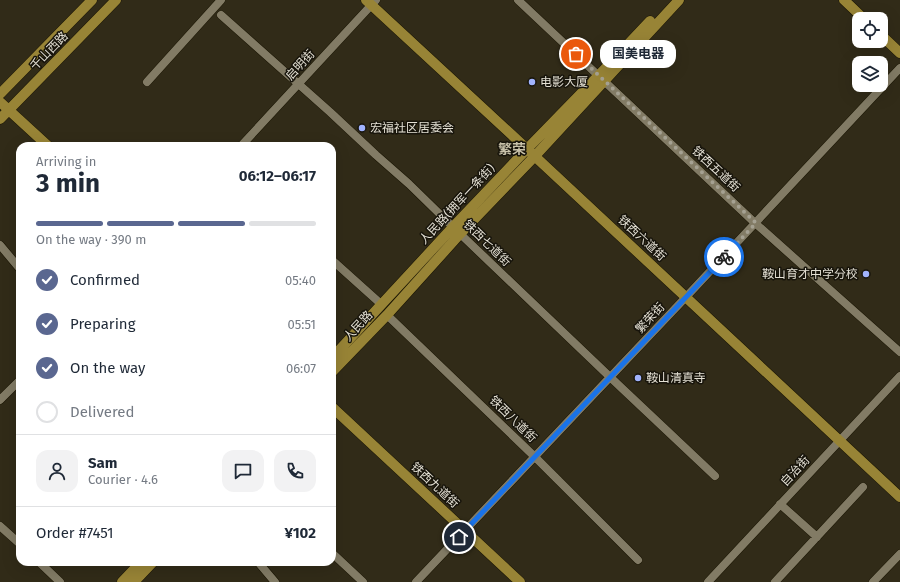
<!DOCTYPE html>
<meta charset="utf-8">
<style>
:root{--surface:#fff;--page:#f2f2f3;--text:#1f2937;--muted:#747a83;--line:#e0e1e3;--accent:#5a6790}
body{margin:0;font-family:"Fira Sans","Noto Sans SC",sans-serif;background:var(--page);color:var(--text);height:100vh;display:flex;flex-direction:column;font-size:15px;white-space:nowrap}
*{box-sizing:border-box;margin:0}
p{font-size:13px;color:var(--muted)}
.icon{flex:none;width:22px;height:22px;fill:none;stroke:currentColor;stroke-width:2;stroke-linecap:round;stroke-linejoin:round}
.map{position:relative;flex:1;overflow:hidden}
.panel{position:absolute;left:16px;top:142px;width:320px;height:424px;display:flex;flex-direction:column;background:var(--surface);border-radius:12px;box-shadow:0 4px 16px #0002}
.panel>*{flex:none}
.buttons{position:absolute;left:852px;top:12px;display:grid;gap:8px}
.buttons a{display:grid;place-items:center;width:36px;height:36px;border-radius:8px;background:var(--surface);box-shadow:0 4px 16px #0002;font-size:20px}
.pin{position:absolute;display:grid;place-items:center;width:34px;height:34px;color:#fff;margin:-17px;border:2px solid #fff;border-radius:50%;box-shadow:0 1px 4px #0007}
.courier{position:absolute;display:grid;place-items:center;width:40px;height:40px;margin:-20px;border:3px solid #1a73e8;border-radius:50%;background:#fff;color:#222;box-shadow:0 1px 5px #0007}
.bubble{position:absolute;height:28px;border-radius:12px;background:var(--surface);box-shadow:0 4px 16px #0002;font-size:13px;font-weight:700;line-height:28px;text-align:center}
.headline em{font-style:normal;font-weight:700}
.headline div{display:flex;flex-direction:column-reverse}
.headline{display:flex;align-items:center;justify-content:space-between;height:68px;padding:0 20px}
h1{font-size:26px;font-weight:700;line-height:30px}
.bar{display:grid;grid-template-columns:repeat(4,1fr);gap:6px 4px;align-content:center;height:48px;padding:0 20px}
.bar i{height:5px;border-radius:3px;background:var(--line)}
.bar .active{background:var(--accent)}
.bar p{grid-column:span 4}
.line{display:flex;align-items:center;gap:10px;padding:0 20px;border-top:1px solid var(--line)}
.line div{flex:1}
.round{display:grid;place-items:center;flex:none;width:42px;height:42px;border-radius:12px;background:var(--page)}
ol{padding:0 20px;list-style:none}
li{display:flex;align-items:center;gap:12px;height:44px}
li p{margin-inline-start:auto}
li .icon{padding:4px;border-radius:50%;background:var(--accent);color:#fff;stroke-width:4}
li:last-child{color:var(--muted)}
li i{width:22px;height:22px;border:2px solid var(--line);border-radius:50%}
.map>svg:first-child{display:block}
</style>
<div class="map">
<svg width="900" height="582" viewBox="0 0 900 582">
<rect width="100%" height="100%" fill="#312b18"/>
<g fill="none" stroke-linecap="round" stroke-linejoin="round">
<defs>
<path id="minor" d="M518 0 755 223 900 352
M221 15 330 112 376 155 409 184 453 227 610 377 715 476
M147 82 221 0
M241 146 376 0
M0 245 20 269
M332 260 381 304
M387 315 535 457 638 560
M0 400 20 380
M780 504 817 537
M0 526 20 544
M332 553 363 582
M39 562 60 582
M258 562 275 582
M416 582 686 297 900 68
M708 582 900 376
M775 582 863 487
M873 582 900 554"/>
<path id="major" d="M366 0 527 149 900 497
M844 0 864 19
M881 35 900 53
M0 94 92 0
M0 102 48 146
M0 119 116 0
M332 358 453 227 527 149 599 75 650 21
M332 372 387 315 460 234 535 156 679 0
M332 407 520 582
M122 582 141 562
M134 582 153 562"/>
</defs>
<!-- minor casing -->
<use href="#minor" stroke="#191402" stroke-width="9"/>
<!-- major casing -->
<use href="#major" stroke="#191402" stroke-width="11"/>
<!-- minor -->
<use href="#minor" stroke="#827b65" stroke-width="8"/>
<!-- major -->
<use href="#major" stroke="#988436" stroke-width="10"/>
</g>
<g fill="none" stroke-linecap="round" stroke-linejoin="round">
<!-- done -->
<path stroke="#a5a192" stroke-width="4" stroke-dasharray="0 7.2" d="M576 54 756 223 724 257"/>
<!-- route -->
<path stroke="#1a73e8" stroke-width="5" d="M459 537 724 257"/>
</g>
<!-- markers -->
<g fill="#a1b3fd" stroke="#17140b" stroke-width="1.5">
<circle cx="532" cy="82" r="4"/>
<circle cx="362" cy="128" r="4"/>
<circle cx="866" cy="274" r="4"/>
<circle cx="638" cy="378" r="4"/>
</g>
<g text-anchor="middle" stroke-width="3" stroke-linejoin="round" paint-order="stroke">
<!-- street labels -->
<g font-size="12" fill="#e4e0d4" stroke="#17140b">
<text transform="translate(49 51) rotate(-46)" y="4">千山西路</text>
<text transform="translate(300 65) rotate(-47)" y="4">启明街</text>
<text transform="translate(716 169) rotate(43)" y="4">铁西五道街</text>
<text transform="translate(457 204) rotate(-47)" y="4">人民路(拥军一条街)</text>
<text transform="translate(642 238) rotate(43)" y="4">铁西六道街</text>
<text transform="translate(487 243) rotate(44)" y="4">铁西七道街</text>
<text transform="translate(650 318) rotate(-47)" y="4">繁荣街</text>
<text transform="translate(358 326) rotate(-47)" y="4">人民路</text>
<text transform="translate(513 419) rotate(44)" y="4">铁西八道街</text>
<text transform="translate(795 471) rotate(-47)" y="4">自治街</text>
<text transform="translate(435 485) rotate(43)" y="4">铁西九道街</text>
</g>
<!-- poi labels -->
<g font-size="12" fill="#e4e0d4" stroke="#17140b" text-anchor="start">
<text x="540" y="86">电影大厦</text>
<text x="370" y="132">宏福社区居委会</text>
<text x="858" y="278" text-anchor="end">鞍山育才中学分校</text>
<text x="646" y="382">鞍山清真寺</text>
</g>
<!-- quarter labels -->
<g font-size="14" font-weight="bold" fill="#c9c2aa" stroke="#17140b">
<text x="512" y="154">繁荣</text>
</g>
</g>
</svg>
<div class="buttons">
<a><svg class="icon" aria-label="locate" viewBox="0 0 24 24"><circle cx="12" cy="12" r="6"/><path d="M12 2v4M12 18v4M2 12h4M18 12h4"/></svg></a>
<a><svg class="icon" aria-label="layers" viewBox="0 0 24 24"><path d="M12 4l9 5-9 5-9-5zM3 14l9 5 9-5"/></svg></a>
</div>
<div class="pin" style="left:576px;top:54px;background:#ea580c"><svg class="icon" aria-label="bag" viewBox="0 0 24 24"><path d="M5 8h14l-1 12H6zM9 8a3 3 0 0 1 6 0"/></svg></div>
<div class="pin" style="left:459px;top:537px;background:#1f2937"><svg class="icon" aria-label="home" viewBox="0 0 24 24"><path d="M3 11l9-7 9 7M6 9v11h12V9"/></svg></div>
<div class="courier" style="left:724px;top:257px"><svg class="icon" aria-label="bike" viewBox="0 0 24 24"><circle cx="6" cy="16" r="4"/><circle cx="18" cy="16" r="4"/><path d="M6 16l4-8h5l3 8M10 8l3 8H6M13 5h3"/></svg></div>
<div class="bubble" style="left:600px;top:40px;width:76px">国美电器</div>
<section class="panel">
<div class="headline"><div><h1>3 min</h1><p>Arriving in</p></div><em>06:12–06:17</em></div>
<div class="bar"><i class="active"></i><i class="active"></i><i class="active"></i><i></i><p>On the way · 390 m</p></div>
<ol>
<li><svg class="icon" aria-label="check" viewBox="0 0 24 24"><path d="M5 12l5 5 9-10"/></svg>Confirmed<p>05:40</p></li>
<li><svg class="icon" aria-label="check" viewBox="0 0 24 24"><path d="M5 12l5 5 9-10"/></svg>Preparing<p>05:51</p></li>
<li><svg class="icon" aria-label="check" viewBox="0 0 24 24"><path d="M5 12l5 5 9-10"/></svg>On the way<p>06:07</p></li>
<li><i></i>Delivered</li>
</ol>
<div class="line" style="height:72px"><a class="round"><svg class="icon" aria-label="person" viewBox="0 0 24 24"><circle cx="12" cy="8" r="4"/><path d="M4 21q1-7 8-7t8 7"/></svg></a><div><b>Sam</b><p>Courier · 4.6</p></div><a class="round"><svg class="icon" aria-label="chat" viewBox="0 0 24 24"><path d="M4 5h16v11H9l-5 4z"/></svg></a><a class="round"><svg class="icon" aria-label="phone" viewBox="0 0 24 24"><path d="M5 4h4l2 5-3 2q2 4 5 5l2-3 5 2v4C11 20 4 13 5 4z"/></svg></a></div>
<div class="line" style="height:52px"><div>Order #7451</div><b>¥102</b></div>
</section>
</div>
